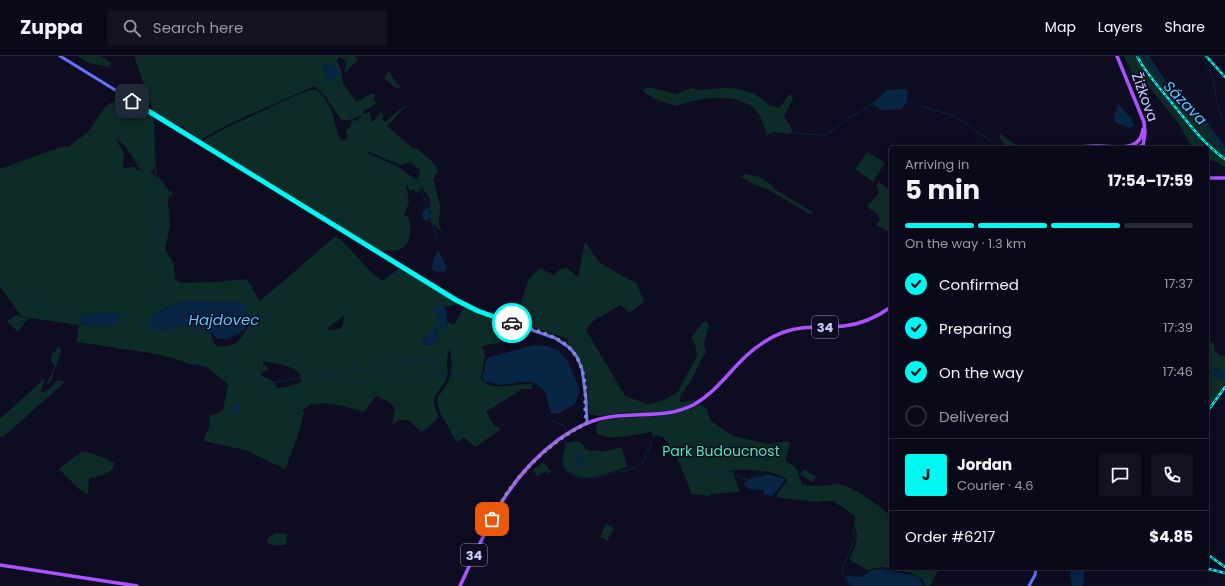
<!DOCTYPE html>
<meta charset="utf-8">
<style>
:root{--surface:#0a0919;--page:#131222;--text:#f1f3f6;--muted:#999aa2;--line:#2a2a38;--accent:#00f7f2}
body{margin:0;font-family:Poppins,sans-serif;background:var(--page);color:var(--text);height:100vh;display:flex;flex-direction:column;font-size:15px;white-space:nowrap}
*{box-sizing:border-box;margin:0}
p{font-size:13px;color:var(--muted)}
.icon{flex:none;width:22px;height:22px;fill:none;stroke:currentColor;stroke-width:2;stroke-linecap:round;stroke-linejoin:round}
.map{position:relative;flex:1;overflow:hidden}
.drawer{position:absolute;left:889px;top:90px;width:320px;height:424px;display:flex;flex-direction:column;background:var(--surface);border-radius:4px;box-shadow:0 2px 10px #0003,0 0 0 1px var(--line)}
.drawer>*{flex:none}
.pin{position:absolute;display:grid;place-items:center;width:34px;height:34px;color:#fff;margin:-17px;border-radius:8px;box-shadow:0 2px 6px #0006}
.courier{position:absolute;display:grid;place-items:center;width:40px;height:40px;margin:-20px;border:3px solid #00f7f2;border-radius:50%;background:#fff;color:#222;box-shadow:0 1px 5px #0007}
.headline em{font-style:normal;font-weight:700}
.headline div{display:flex;flex-direction:column-reverse}
.headline{display:flex;align-items:center;justify-content:space-between;height:68px;padding:0 16px}
h1{font-size:26px;font-weight:700;line-height:30px}
.bar{display:grid;grid-template-columns:repeat(4,1fr);gap:6px 4px;align-content:center;height:48px;padding:0 16px}
.bar i{height:5px;border-radius:3px;background:var(--line)}
.bar .current{background:var(--accent)}
.bar p{grid-column:span 4}
.line{display:flex;align-items:center;gap:10px;padding:0 16px;border-top:1px solid var(--line)}
.line div{flex:1}
.round{display:grid;place-items:center;flex:none;width:42px;height:42px;border-radius:4px;background:var(--page)}
ol{padding:0 16px;list-style:none}
li{display:flex;align-items:center;gap:12px;height:44px}
li p{margin-inline-start:auto}
li .icon{padding:4px;border-radius:50%;background:var(--accent);color:#111;stroke-width:4}
li:last-child{color:var(--muted)}
li i{width:22px;height:22px;border:2px solid var(--line);border-radius:50%}
header{display:flex;align-items:center;gap:24px;box-sizing:border-box;height:56px;padding:0 20px;background:var(--surface);border-bottom:1px solid var(--line)}
header strong{font-size:19px}
nav{display:flex;gap:22px;margin-inline-start:auto;font-size:14px}
.search{width:280px;height:36px;background:var(--page);display:flex;align-items:center;gap:10px;box-sizing:border-box;padding:0 14px;border-radius:4px;color:var(--muted);font-size:15px}
.map>svg:first-child{display:block}
</style>
<header>
<strong>Zuppa</strong>
<div class="search"><svg class="icon" aria-label="search" viewBox="0 0 24 24"><circle cx="10" cy="10" r="6"/><path d="M15 15l6 6"/></svg>Search here</div>
<nav><a>Map</a><a>Layers</a><a>Share</a></nav>
</header>
<div class="map">
<svg width="1225" height="530" viewBox="0 0 1225 530">
<rect width="100%" height="100%" fill="#0d0c21"/>
<!-- green -->
<path fill="#0e2c27" fill-rule="evenodd" d="M78 0H100L111 7 108 11 89 7Z
M134 0H354L358 3 346 16 344 14 346 10V5L339 1 337 5 341 14 343 27 356 46 373 37 375 40 373 44 377 47 363 56 364 58 369 56 372 67 381 56 384 60 381 63 385 66 406 49V50L387 70 414 93 416 92 433 106 438 115 433 124 440 149 439 170 445 178 430 165V142L419 128 420 135 416 137 414 133 411 135 406 129 409 146 404 160H408C410 165 410 170 410 176 409 195 396 196 380 194L202 85 228 71 301 37 316 33C323 39 331 51 333 60 336 69 336 77 342 84H346L347 80 346 74 350 72 351 66 355 64 357 65 361 60 349 64H341L326 41 315 30 229 68 200 84 182 70 172 66 153 55ZM327 7 333 8 339 14 326 26 324 10ZM365 94 400 109 411 107 419 113 420 118 416 124 397 110 369 99Z
M1124 0H1136L1141 10 1149 23 1194 76 1206 90 1225 104V111L1217 106 1207 103V92H1193L1191 90 1179 68 1145 26 1132 17Z
M1139 0H1143L1172 39 1202 64 1216 86 1225 97V101C1205 86 1190 67 1174 47 1162 32 1149 17 1139 0Z
M389 15 398 29 401 28V29L397 33 384 22Z
M648 31 676 38 692 32 698 34 727 32 739 33 755 38 771 50 779 52 791 37 793 43 784 61 790 69 792 76 788 78 773 76 767 79C764 71 762 62 757 56 740 35 699 41 677 50 667 47 650 43 643 34Z
M118 42 123 43 154 62 155 112 150 117C153 119 160 122 162 125 166 129 165 131 170 136L172 134V140L169 138 168 147 170 170 165 193 174 208 175 223 181 227H186L216 226 245 223C252 228 254 238 260 245L336 180 347 190 373 218 382 225C389 221 393 216 400 213L459 248C450 250 443 250 434 253L440 271 446 272 448 266 454 269 465 250 489 261 514 269 517 283 482 290 485 299 481 323C493 337 515 327 531 328L533 333H522L486 356 494 370 498 371 500 374 475 391 464 381 457 387 440 356 437 342C452 325 453 315 450 293 444 304 450 313 446 323 443 331 435 336 434 344 433 351 438 356 438 362L429 371 421 376 407 363 406 364H399L392 369 395 352 391 347 376 340 364 356C349 351 329 345 313 348 308 349 305 352 302 355L304 357 297 382 285 413 245 394 203 385 210 369 209 360 218 357 223 354 228 328 208 312 204 310 201 312 202 309 189 308 171 301 144 296 77 286 79 269 22 261 0 231V113L64 90 67 92 89 75 105 51ZM116 83C128 89 134 105 141 115L137 114 135 111 123 112 124 98ZM210 245 239 247 248 263 247 268 248 271C238 287 238 289 218 291L214 287 210 276 186 269 164 274 156 272 151 273 148 270 156 257 175 248 184 246ZM114 256H120L116 269C104 269 88 275 78 264L87 258ZM344 260 343 268 341 272 336 274 326 273ZM438 273 436 280 439 285 433 289 423 288 422 285 427 279ZM263 305C277 308 301 309 302 326L286 331 277 332 273 326V325L262 320 261 316 268 314V312L263 308Z
M1000 78 1020 92H1022H1007L1000 82Z
M867 96 885 107 873 126 855 113Z
M745 118 760 121 768 126 779 136 811 155 812 159 765 132 753 128 749 125 740 121Z
M879 126 891 135V177L876 169 880 163 878 159 867 150 878 139 879 134 876 130Z
M585 186 600 207 637 228 644 246 629 257 621 249 594 264 586 274 625 340 648 348 662 345 677 337 697 300 695 288 691 282 704 265 707 266 709 269 704 288 706 296C698 307 695 321 686 332 682 337 679 340 680 346H685L696 343C685 359 639 356 621 357 610 358 601 362 590 358L589 355C587 329 588 306 567 287L568 283 515 265 529 223 540 212 553 219 561 213 567 212 578 221Z
M17 259 23 262 30 263 26 265 18 276 7 265Z
M1207 284 1214 287 1215 295 1221 300 1225 299V317L1215 312H1207Z
M58 290 61 293V298L59 299V302L51 324 46 330 55 310 51 304 52 297 56 295Z
M1207 317 1225 324V328L1207 353Z
M45 322 41 335 42 337 48 334 58 324 65 326 3 381 0 380V363Z
M699 348 706 352 711 365 733 380 769 388 788 385 790 388 785 404 797 413 802 428C810 431 822 430 831 429 832 429 835 427 837 428 851 429 880 450 891 460V512H939L930 530H925L923 524 911 517 888 512 881 511 868 514 849 504C854 494 861 480 854 470L855 460 833 445H820L819 446 780 442 776 440 787 425C780 413 741 413 728 415L733 417 740 436 710 438V440L692 438C684 419 677 397 663 381L651 379 653 375 647 377C637 378 599 387 596 375 595 372 597 369 598 366 634 356 663 368 699 348Z
M577 385 582 387C586 396 592 396 600 394L601 396 622 391 627 411C611 416 581 429 567 414 565 411 563 407 563 403 564 398 566 392 567 387Z
M81 396 92 397 114 407C114 418 99 420 90 422 87 427 90 434 87 438L79 433 59 413Z
M544 406 551 416 549 418 546 415 537 420 533 414Z
M804 413 816 421 812 426 800 418Z
M606 468 614 472 607 485 600 480Z
M276 477 287 478 286 489H274L267 487 268 482Z"/>
<!-- water -->
<path fill="#082544" d="M1143 0H1149L1174 37 1203 61 1225 90V97L1216 86 1202 64 1172 39Z
M327 7 333 8 339 14 340 18 329 27 326 25 324 10Z
M904 33 908 35 906 48 901 53 881 54 874 48 871 49 887 34Z
M1118 49H1119L1131 62 1135 70 1129 72 1115 66 1114 60Z
M426 152 429 153 430 159 428 165 422 163 423 155Z
M438 194 447 212 445 215 437 216 431 213 434 202Z
M210 245 239 247 245 249 248 263 245 273 238 278 226 283H218L210 276 186 269 168 274 149 273 148 270 153 259 175 248 184 246Z
M439 249H442C449 254 448 267 445 274 436 272 436 261 434 253Z
M114 256H120L116 269 89 271 78 264 87 258Z
M434 271H436L438 273 436 280 439 285 438 287 433 289 421 287Z
M533 289 547 290 559 295 567 304 577 327 579 336 575 348 559 357 551 358 545 335 533 326H520L501 329 483 325V317L487 302Z
M1210 311 1225 317V324L1207 317V312Z
M236 346H238C240 350 242 354 238 358L232 357 231 354Z
M581 395 583 396 584 400 581 405 584 407 585 410 584 412 577 413 576 409 578 406 576 404 575 397Z
M765 419H771L784 423V426L772 440 764 438V434L749 433 744 429 745 426 751 422Z
M1071 512H1085L1083 530H1072L1070 518Z
M882 513 915 520 921 524 923 530H852L849 528 846 523 847 520 861 521 873 514Z"/>
<g fill="none" stroke-linecap="round" stroke-linejoin="round">
<!-- stream -->
<path stroke="#082544" stroke-width="1" d="M315 0 325 9
M1201 0C1220 23 1211 44 1225 68
M334 23 345 42 352 62
M676 45C703 39 734 31 759 48 771 56 780 67 792 76L797 77 818 79 826 78 830 76 843 66 871 49
M906 45 912 47
M921 50 936 55 954 59 1000 92
M153 63 156 127 152 136 157 144 159 154 157 193 162 229 159 257
M353 64 367 97 396 110 418 126 430 155 433 170 438 183
M144 129 151 135
M0 228 21 242 39 251 81 261
M440 236V249
M119 258C128 257 139 266 149 268
M244 286 247 278 245 274
M242 289C239 293 235 298 235 303 236 315 257 327 267 328L313 319 316 320 319 318 320 320 321 318 329 319 334 316 346 323H350L354 314 353 312 357 309 358 312H360L361 314 368 315 373 309 375 310 378 315 384 320H388L390 315 394 310 399 314H403V312L407 309 405 305 406 303 409 302 410 300 415 302V305L418 307 420 305
M430 293 432 302 442 319
M422 306V307L427 306 433 309 432 316 438 320 448 319
M451 319 482 321
M548 359 549 363
M551 364 565 370V377
M566 382C568 392 559 401 565 412 575 430 606 419 622 415 627 414 632 413 637 411 641 409 643 406 646 403L644 398 647 395H649V393L652 386
M652 383 657 377 686 390 694 397 698 398 696 410C704 415 709 421 720 419L724 422 728 420 729 418 732 417 742 422 748 424
M783 427 788 432 789 443
M846 522 842 514 855 482 853 472"/>
<!-- secondary -->
<path stroke="#6372ff" stroke-width="3" d="M60 0 459 246 488 259 555 282 570 292 577 301 582 313 586 343 587 367
M1029 530 1035 519 1036 512"/>
<!-- primary -->
<path stroke="#aa53ff" stroke-width="3.5" d="M1117 0 1144 66 1145 77 1143 90
M1076 92C1083 90 1091 90 1098 90 1115 90 1141 97 1143 73
M1135 92 1141 90 1147 92
M1207 122H1225
M0 509 137 530
M460 530C487 473 505 423 558 384 572 374 587 365 604 362 635 355 663 364 693 349 715 337 728 317 746 300 757 290 770 281 784 276 803 269 824 272 844 270 862 268 877 261 891 251"/>
<defs>
<path id="rail" d="M1137 0C1146 18 1160 32 1172 47 1188 67 1204 88 1225 103
M1206 0 1225 21
M1207 356 1225 331
M1207 498 1225 511
M1205 512 1225 517"/>
</defs>
<!-- rail casing -->
<use href="#rail" stroke="#00f7f2" stroke-width="2.5"/>
<!-- rail -->
<use href="#rail" stroke="#0d0c21" stroke-width="1" stroke-dasharray="3" stroke-linecap="butt"/>
</g>
<g fill="none" stroke-linecap="round" stroke-linejoin="round">
<!-- done -->
<path stroke="#8989b1" stroke-width="4" stroke-dasharray="0 7.2" d="M492 463C512 422 546 388 587 367 584 356 586 342 585 330 580 282 551 280 512 267"/>
<!-- route -->
<path stroke="#00f7f2" stroke-width="5" d="M132 45 456 244 478 255 512 267"/>
</g>
<g text-anchor="middle" stroke-width="3" stroke-linejoin="round" paint-order="stroke">
<!-- shield labels -->
<g fill="#0d0c21" stroke="#9393bc" stroke-width="1">
<rect x="812" y="260" width="26" height="22" rx="3"/>
<rect x="461" y="488" width="26" height="22" rx="3"/>
</g>
<g font-size="13" font-weight="bold" fill="#cccdff">
<text x="825" y="276">34</text>
<text x="474" y="504">34</text>
</g>
<!-- street labels -->
<g font-size="14" fill="#cccdff" stroke="#0d0c21">
<text transform="translate(1145 41) rotate(70)" y="5">Žižkova</text>
</g>
<!-- park labels -->
<g font-size="14" fill="#51e6af" stroke="#0d0c21">
<text x="721" y="400">Park Budoucnost</text>
</g>
<!-- water labels -->
<g font-size="15" font-style="italic" fill="#5ac7ff" stroke="#0d0c21">
<text transform="translate(1185 47) rotate(46)" y="5">Sázava</text>
<text x="224" y="269">Hajdovec</text>
</g>
</g>
</svg>
<div class="pin" style="left:492px;top:463px;background:#ea580c"><svg class="icon" aria-label="bag" viewBox="0 0 24 24"><path d="M5 8h14l-1 12H6zM9 8a3 3 0 0 1 6 0"/></svg></div>
<div class="pin" style="left:132px;top:45px;background:#1f2937"><svg class="icon" aria-label="home" viewBox="0 0 24 24"><path d="M3 11l9-7 9 7M6 9v11h12V9"/></svg></div>
<div class="courier" style="left:512px;top:267px"><svg class="icon" aria-label="car" viewBox="0 0 24 24"><path d="M5 17H2v-5l4-1 3-4h7l3 4 3 1v5h-3M9 17h6M6 11h13"/><circle cx="7" cy="17" r="2"/><circle cx="17" cy="17" r="2"/></svg></div>
<section class="drawer">
<div class="headline"><div><h1>5 min</h1><p>Arriving in</p></div><em>17:54–17:59</em></div>
<div class="bar"><i class="current"></i><i class="current"></i><i class="current"></i><i></i><p>On the way · 1.3 km</p></div>
<ol>
<li><svg class="icon" aria-label="check" viewBox="0 0 24 24"><path d="M5 12l5 5 9-10"/></svg>Confirmed<p>17:37</p></li>
<li><svg class="icon" aria-label="check" viewBox="0 0 24 24"><path d="M5 12l5 5 9-10"/></svg>Preparing<p>17:39</p></li>
<li><svg class="icon" aria-label="check" viewBox="0 0 24 24"><path d="M5 12l5 5 9-10"/></svg>On the way<p>17:46</p></li>
<li><i></i>Delivered</li>
</ol>
<div class="line" style="height:72px"><b class="round" style="background:var(--accent);color:#111">J</b><div><b>Jordan</b><p>Courier · 4.6</p></div><a class="round"><svg class="icon" aria-label="chat" viewBox="0 0 24 24"><path d="M4 5h16v11H9l-5 4z"/></svg></a><a class="round"><svg class="icon" aria-label="phone" viewBox="0 0 24 24"><path d="M5 4h4l2 5-3 2q2 4 5 5l2-3 5 2v4C11 20 4 13 5 4z"/></svg></a></div>
<div class="line" style="height:52px"><div>Order #6217</div><b>$4.85</b></div>
</section>
</div>
